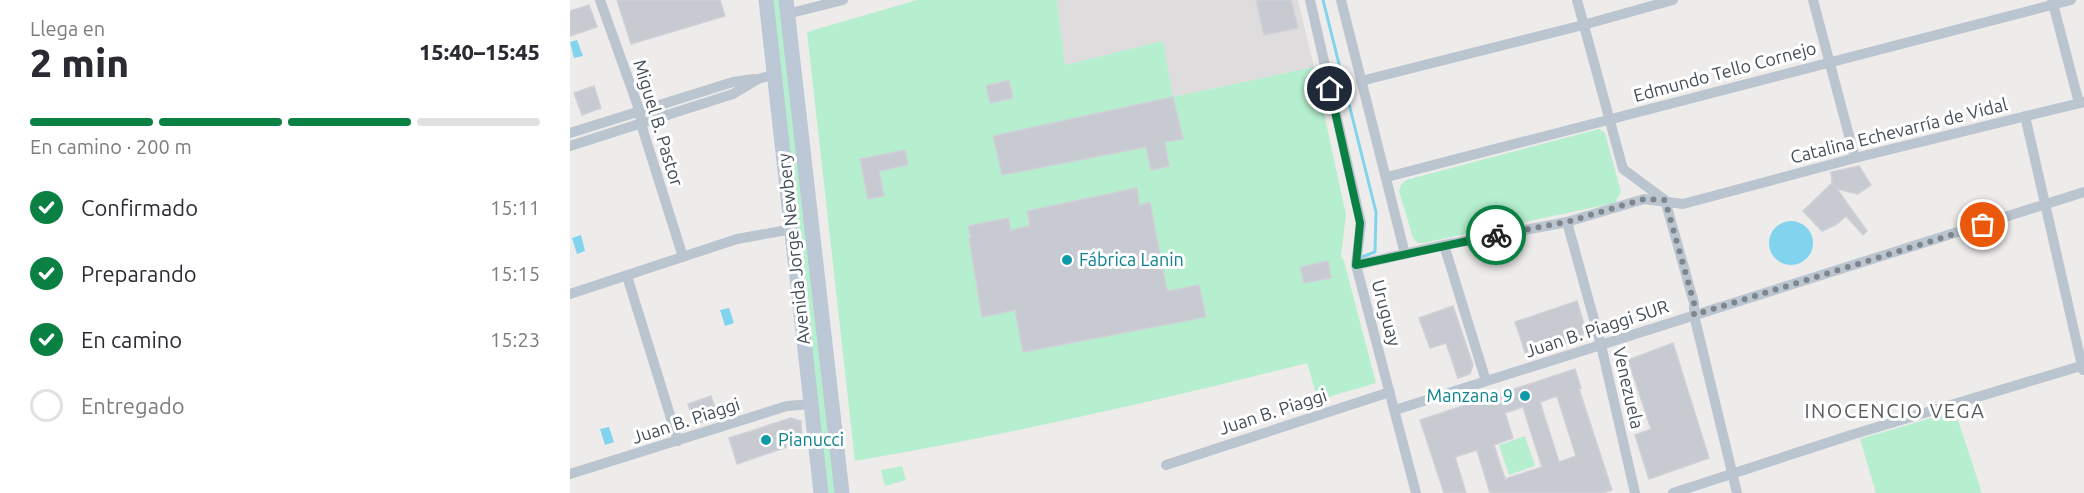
<!DOCTYPE html>
<html lang="es">
<meta charset="utf-8">
<style>
:root{--surface:#fff;--page:#f7f7f7;--text:#2b2b33;--muted:#7c7c81;--line:#e1e1e2;--accent:#0b8043}
body{margin:0;font-family:Ubuntu,sans-serif;background:var(--page);color:var(--text);height:100vh;display:flex;flex-direction:column;font-size:22px;white-space:nowrap}
*{box-sizing:border-box;margin:0}
p{font-size:20px;color:var(--muted)}
.icon{flex:none;width:33px;height:33px;fill:none;stroke:currentColor;stroke-width:2;stroke-linecap:round;stroke-linejoin:round}
.map{position:relative;flex:1;overflow:hidden}
.sheet{display:flex;flex-direction:column;background:var(--surface);width:570px}
.sheet>*{flex:none}
.pin{position:absolute;display:grid;place-items:center;width:51px;height:51px;color:#fff;margin:-26px;border:3px solid #fff;border-radius:50%;box-shadow:0 2px 6px #0007}
.courier{position:absolute;display:grid;place-items:center;width:60px;height:60px;margin:-30px;border:4px solid #0b8043;border-radius:50%;background:#fff;color:#222;box-shadow:0 2px 8px #0007}
.summary em{font-style:normal;font-weight:800}
.summary div{display:flex;flex-direction:column-reverse}
.summary{display:flex;align-items:center;justify-content:space-between;height:102px;padding:0 30px}
h1{font-size:39px;font-weight:800;line-height:45px}
.bar{display:grid;grid-template-columns:repeat(4,1fr);gap:9px 6px;align-content:center;height:72px;padding:0 30px}
.bar i{height:8px;border-radius:4px;background:var(--line)}
.bar .selected{background:var(--accent)}
.bar p{grid-column:span 4}
ol{padding:0 30px;list-style:none}
li{display:flex;align-items:center;gap:18px;height:66px}
li p{margin-inline-start:auto}
li .icon{padding:6px;border-radius:50%;background:var(--accent);color:#fff;stroke-width:4}
li:last-child{color:var(--muted)}
li i{width:33px;height:33px;border:3px solid var(--line);border-radius:50%}
main{display:flex;flex:1;min-height:0}
.map>svg:first-child{display:block}
</style>
<main>
<section class="sheet">
<div class="summary"><div><h1>2 min</h1><p>Llega en</p></div><em>15:40–15:45</em></div>
<div class="bar"><i class="selected"></i><i class="selected"></i><i class="selected"></i><i></i><p>En camino · 200 m</p></div>
<ol>
<li><svg class="icon" aria-label="check" viewBox="0 0 24 24"><path d="M5 12l5 5 9-10"/></svg>Confirmado<p>15:11</p></li>
<li><svg class="icon" aria-label="check" viewBox="0 0 24 24"><path d="M5 12l5 5 9-10"/></svg>Preparando<p>15:15</p></li>
<li><svg class="icon" aria-label="check" viewBox="0 0 24 24"><path d="M5 12l5 5 9-10"/></svg>En camino<p>15:23</p></li>
<li><i></i>Entregado</li>
</ol>
</section>
<div class="map">
<svg width="1514" height="493" viewBox="0 0 1514 493">
<rect width="100%" height="100%" fill="#eeebeb"/>
<!-- education -->
<path fill="#dfdcdd" d="M487 0H728L744 67 603 97 593 41 495 65Z"/>
<!-- green -->
<path fill="#b6efcf" d="M201 0H211L267 493H258Z
M347 0H487L495 65 593 41 603 97 744 67 776 215 771 256 774 261 806 383 748 400 737 363C587 401 437 435 285 461L237 32Z
M1029 129 1035 133 1051 192 1045 203 853 243H848L843 238 829 191 831 185 836 180Z
M1385 411 1412 493H1306L1290 439Z
M955 436 965 466 939 475 929 445Z
M332 466 336 480 315 486 311 470Z"/>
<!-- water -->
<path fill="#82d3ee" d="M7 40 13 56 4 58 0 42Z
M1199 243a22 22 0 1 1 44 0a22 22 0 1 1-44 0Z
M11 235 15 251 7 254 2 238Z
M159 308 164 323 155 326 150 310Z
M39 427 44 442 35 445 30 429Z"/>
<g fill="none" stroke-linecap="round" stroke-linejoin="round">
<!-- stream -->
<path stroke="#82d3ee" stroke-width="3" d="M753 0 806 212 805 252 792 257"/>
</g>
<!-- building -->
<path fill="#c8cad1" stroke="#cfd1d7" stroke-width="1.5" fill-rule="evenodd" d="M47 0H150L155 16 61 44Z
M686 0H721L728 28 694 35Z
M19 5 27 27 0 36V11Z
M439 80 443 98 420 103 416 86Z
M24 86 31 108 12 115 4 93Z
M603 97 613 139 595 142 599 166 581 170 576 147 432 175 423 136Z
M335 150 338 165 309 171 314 196 298 199 290 159Z
M1289 166 1301 185 1288 194 1267 189 1297 231 1293 235 1276 216 1267 224 1252 231 1233 211 1262 183 1261 172Z
M567 188 569 205 580 202 597 291 629 285 636 317 453 352 445 310 412 317 399 238H401L398 226 439 218 440 230 460 226 457 211Z
M758 261 761 278 734 283 730 267Z
M1007 301 1015 327 1012 338 956 355 945 322Z
M883 306 903 365 900 374 888 378 876 343 860 348 849 318Z
M1103 343 1139 458 1079 479 1065 435 1081 429 1058 360Z
M1005 369 1011 388 1009 389 1042 490 1032 493H920L907 450 885 457 896 493H874L850 420ZM987 396 1006 456 989 462 970 402ZM953 407 972 467 935 479 924 445 943 438 935 413Z
M141 396 148 417 125 424 118 404Z
M221 418 231 421 232 442 167 464 159 438Z"/>
<g fill="none" stroke-linecap="round" stroke-linejoin="round">
<!-- minor -->
<path stroke="#bbc5cf" stroke-width="10" d="M30 0 70 112 71 124 113 257
M740 0 791 223 786 265 846 493
M771 0 835 254
M1007 0 1053 169 1095 200 1124 303V315L1167 493
M1243 0 1285 158
M1482 0 1509 103
M217 14 273 0
M791 81 1013 25 1103 0
M1455 116 1513 370
M0 133 163 82 184 79
M0 146 163 94 188 79 206 74
M817 177 1501 0
M997 222 1031 345 1065 493
M874 245 916 381
M786 265 874 245 997 222 1074 199 1113 204 1285 158 1514 102
M57 276 108 441
M0 294 167 239 223 229
M825 410 1514 192
M596 465 820 392
M0 474 217 406 242 404
M1103 493 1281 435 1514 365"/>
<!-- secondary -->
<path stroke="#bdc8d6" stroke-width="15" d="M196 0 251 493
M216 0 272 493"/>
</g>
<g fill="none" stroke-linecap="round" stroke-linejoin="round">
<!-- done -->
<path stroke="#7f858c" stroke-width="6" stroke-dasharray="0 10.8" d="M926 235 997 222 1074 199 1095 200 1124 303V315L1413 225"/>
<!-- route -->
<path stroke="#0b8043" stroke-width="8" d="M760 89 790 223 786 265 926 235"/>
</g>
<!-- markers -->
<g fill="#0f9aa8" stroke="#fff" stroke-width="2">
<circle cx="497" cy="260" r="6"/>
<circle cx="955" cy="396" r="6"/>
<circle cx="196" cy="440" r="6"/>
</g>
<g text-anchor="middle" stroke-width="6" stroke-linejoin="round" paint-order="stroke">
<!-- street labels -->
<g font-size="18" fill="#434e59" stroke="#fff">
<text transform="translate(1155 72) rotate(-15)" y="6">Edmundo Tello Cornejo</text>
<text transform="translate(88 123) rotate(73)" y="6">Miguel B. Pastor</text>
<text transform="translate(1329 131) rotate(-14)" y="6">Catalina Echevarría de Vidal</text>
<text transform="translate(224 249) rotate(-96)" y="6">Avenida Jorge Newbery</text>
<text transform="translate(816 313) rotate(75)" y="6">Uruguay</text>
<text transform="translate(1027 329) rotate(-18)" y="6">Juan B. Piaggi SUR</text>
<text transform="translate(1058 388) rotate(77)" y="6">Venezuela</text>
<text transform="translate(703 412) rotate(-18)" y="6">Juan B. Piaggi</text>
<text transform="translate(116 421) rotate(-18)" y="6">Juan B. Piaggi</text>
</g>
<!-- culture labels -->
<g font-size="18" fill="#0d838f" stroke="#fff" text-anchor="start">
<text x="509" y="266">Fábrica Lanin</text>
<text x="943" y="402" text-anchor="end">Manzana 9</text>
<text x="208" y="446">Pianucci</text>
</g>
<!-- neighbourhood labels -->
<g font-size="20" letter-spacing="1.5" fill="#585b60" stroke="#fff">
<text x="1325" y="418">INOCENCIO VEGA</text>
</g>
</g>
</svg>
<div class="pin" style="left:1413px;top:225px;background:#ea580c"><svg class="icon" aria-label="bag" viewBox="0 0 24 24"><path d="M5 8h14l-1 12H6zM9 8a3 3 0 0 1 6 0"/></svg></div>
<div class="pin" style="left:760px;top:89px;background:#1f2937"><svg class="icon" aria-label="home" viewBox="0 0 24 24"><path d="M3 11l9-7 9 7M6 9v11h12V9"/></svg></div>
<div class="courier" style="left:926px;top:235px"><svg class="icon" aria-label="bike" viewBox="0 0 24 24"><circle cx="6" cy="16" r="4"/><circle cx="18" cy="16" r="4"/><path d="M6 16l4-8h5l3 8M10 8l3 8H6M13 5h3"/></svg></div>
</div>
</main>
